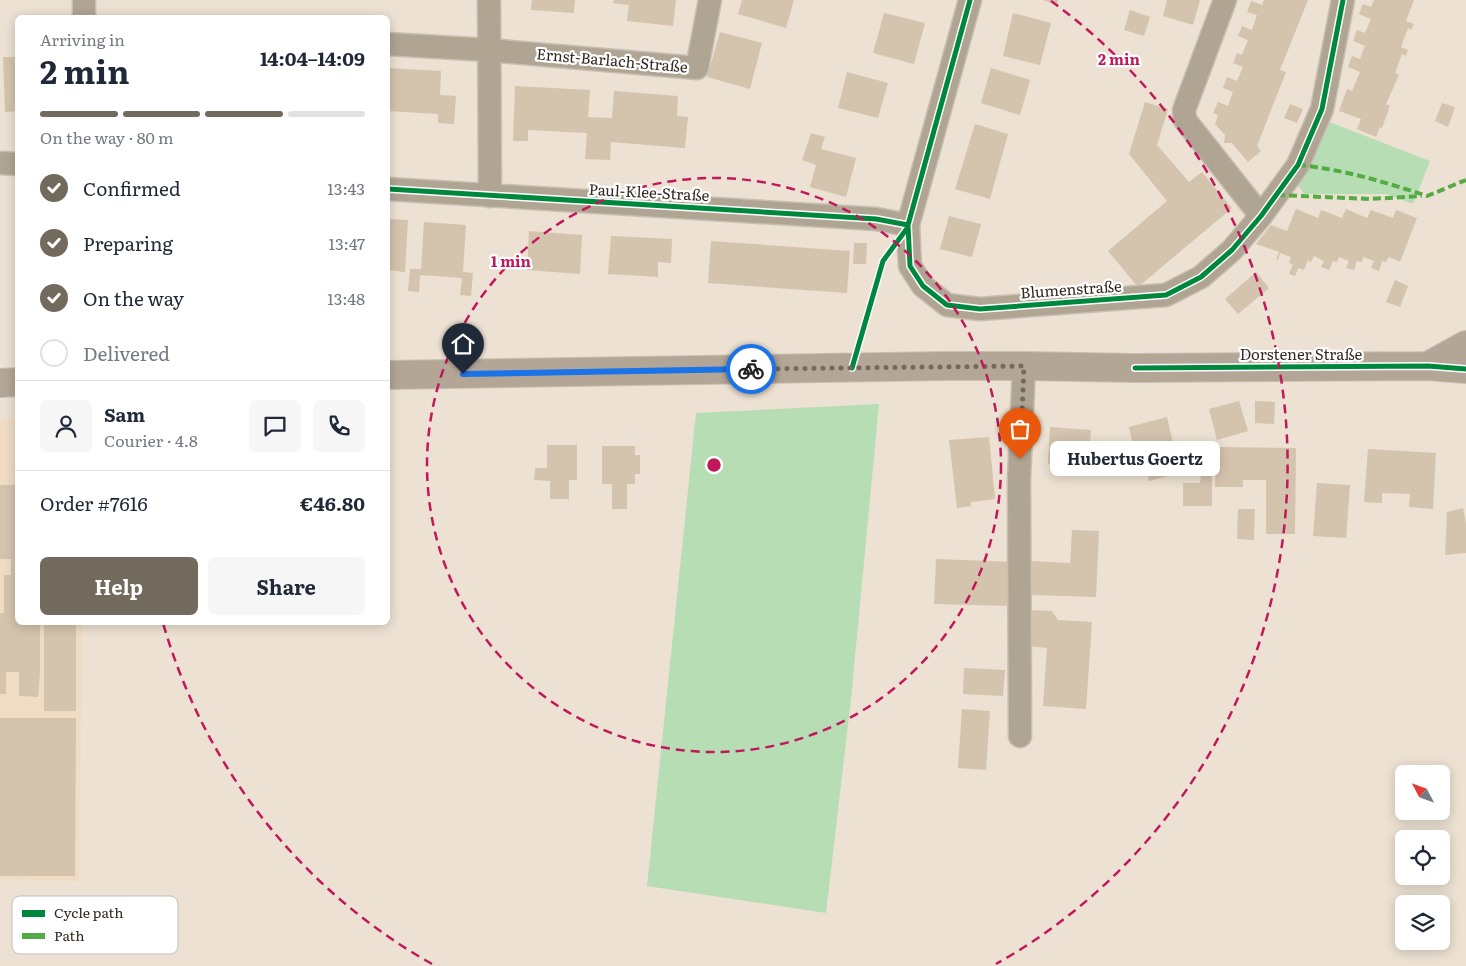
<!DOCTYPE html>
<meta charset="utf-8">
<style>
:root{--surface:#fff;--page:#f6f6f7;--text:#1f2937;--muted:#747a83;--line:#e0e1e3;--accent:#736a5e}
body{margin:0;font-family:Literata,serif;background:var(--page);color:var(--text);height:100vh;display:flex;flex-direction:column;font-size:19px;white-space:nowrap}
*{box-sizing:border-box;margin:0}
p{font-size:16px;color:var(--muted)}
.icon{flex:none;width:28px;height:28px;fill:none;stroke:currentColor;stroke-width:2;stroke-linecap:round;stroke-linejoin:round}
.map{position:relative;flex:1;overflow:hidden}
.drawer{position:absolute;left:15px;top:15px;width:375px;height:610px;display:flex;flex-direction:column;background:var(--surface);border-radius:8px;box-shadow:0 2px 12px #0003}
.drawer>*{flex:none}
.needle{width:32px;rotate:311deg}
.buttons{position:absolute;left:1395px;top:765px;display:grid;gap:10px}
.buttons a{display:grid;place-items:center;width:55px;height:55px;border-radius:8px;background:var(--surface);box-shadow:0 2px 12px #0003;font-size:25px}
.pin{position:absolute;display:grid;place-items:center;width:42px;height:42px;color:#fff;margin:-51px -21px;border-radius:50% 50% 50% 0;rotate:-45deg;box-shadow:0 0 5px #0007}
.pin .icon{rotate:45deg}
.courier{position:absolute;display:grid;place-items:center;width:50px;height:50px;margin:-25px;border:4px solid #1a73e8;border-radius:50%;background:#fff;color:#222;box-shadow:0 1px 6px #0007}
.bubble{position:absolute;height:35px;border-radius:8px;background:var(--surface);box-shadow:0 2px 12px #0003;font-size:16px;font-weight:700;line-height:35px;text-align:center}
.summary em{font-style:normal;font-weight:700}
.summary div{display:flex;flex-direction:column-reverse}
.summary{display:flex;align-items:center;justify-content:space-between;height:85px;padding:0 25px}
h1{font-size:32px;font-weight:700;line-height:38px}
.bar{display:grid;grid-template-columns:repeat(4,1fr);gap:8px 5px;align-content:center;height:60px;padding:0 25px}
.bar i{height:6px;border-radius:4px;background:var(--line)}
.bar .selected{background:var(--accent)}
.bar p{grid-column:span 4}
.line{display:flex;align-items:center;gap:12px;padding:0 25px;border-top:1px solid var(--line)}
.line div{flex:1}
.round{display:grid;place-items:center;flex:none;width:52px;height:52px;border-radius:8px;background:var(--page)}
ol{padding:0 25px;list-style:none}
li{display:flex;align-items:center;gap:15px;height:55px}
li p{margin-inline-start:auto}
li .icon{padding:5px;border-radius:50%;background:var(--accent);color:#fff;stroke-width:4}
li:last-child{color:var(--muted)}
li i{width:28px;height:28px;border:2px solid var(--line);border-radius:50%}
.cta{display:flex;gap:10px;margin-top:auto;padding:10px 25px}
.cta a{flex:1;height:58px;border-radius:8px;background:var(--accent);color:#fff;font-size:20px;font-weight:700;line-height:58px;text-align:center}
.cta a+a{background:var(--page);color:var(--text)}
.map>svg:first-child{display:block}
</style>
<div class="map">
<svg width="1466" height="966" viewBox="0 0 1466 966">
<rect width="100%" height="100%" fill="#ece1d2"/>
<!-- built -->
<path fill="#efdcc2" d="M17 419 18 622 82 623 79 881 0 879V420Z"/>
<!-- green -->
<path fill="#b7ddb5" d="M1324 120 1430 161 1413 204 1386 194H1304L1297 184Z
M879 404 851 699 826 913 647 886 696 413Z"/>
<!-- building -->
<path fill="#d4c3ad" d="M532 0H575L574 13 531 10Z
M614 0H676L673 26 627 21 629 5 613 3Z
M742 0H794L786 28 738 14Z
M1043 0H1058L1057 5Z
M1167 0H1200L1193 25 1163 16Z
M1264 0H1308L1280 70 1286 72 1257 146 1261 151 1248 162 1232 143H1224L1225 135 1215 124 1218 115 1213 113 1218 102 1228 106 1233 92 1223 88 1227 77 1237 81 1243 67 1233 63 1237 53 1242 55 1248 40 1238 36 1242 26 1252 30 1257 15 1247 12 1251 1 1262 5Z
M1374 0H1414L1406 21 1414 24 1411 30 1408 28 1401 47 1408 50 1406 56 1402 54 1395 73 1399 75 1386 104 1390 106 1382 128 1380 127 1376 137 1357 129 1361 119 1339 111 1347 89 1352 91 1360 72 1348 67 1352 56 1360 59 1365 46 1353 41 1357 30 1365 33 1371 19 1359 14 1363 4 1371 7Z
M1130 10 1150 17 1144 36 1124 30Z
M884 13 925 23 914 64 873 53Z
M1013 13 1051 23 1040 65 1003 56Z
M720 32 762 43 750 89 707 77Z
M3 57H18V111L5 112Z
M388 68 441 71 440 95 456 96 454 124 438 123V114L388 111Z
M991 68 1030 80 1020 115 981 103Z
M847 72 888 83 878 118 838 108Z
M515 86 590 90 588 117 612 118 614 91 678 96 677 116 688 117 685 148 611 142 610 160 585 159 587 133 528 130V141H513Z
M1145 102 1168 109 1157 145 1189 182 1202 172 1232 208 1138 287 1108 251 1167 201 1129 154Z
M1442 103 1455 107 1448 127 1435 121Z
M1290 104 1303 109 1297 123 1284 118Z
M975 124 1008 134 990 199 955 189Z
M811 133 825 137 821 149 856 158 846 197 810 187 816 165 802 160Z
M1296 209 1318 218 1321 210 1342 218 1346 209 1367 218 1371 210 1393 218 1396 210 1417 218 1400 262 1389 257 1386 262 1382 261 1379 271 1371 268 1374 261 1363 257 1362 262 1357 261 1354 270 1346 268 1349 261 1339 257 1337 262 1333 261 1329 270 1321 267 1324 261 1314 256 1311 262 1308 260 1304 270 1298 268 1295 276 1289 274 1293 264 1289 263 1291 257 1280 253 1278 260 1276 259 1279 252 1256 244 1271 225 1287 231Z
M949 216 981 224 972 257 940 249Z
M388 219 408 220 405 272 388 270Z
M424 222 466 225 463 272 473 273 471 296 460 295 462 278 420 275 419 292 408 291 410 269H421Z
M529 231 582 235 580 274 527 270Z
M611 236 672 239 671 263 658 262V277L608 274Z
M711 241 850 251 847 293 708 283Z
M854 243H867L866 264H853Z
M1256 272 1269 288 1238 314 1225 299Z
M1395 280 1408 286 1400 307 1386 302Z
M1239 401 1248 431 1217 440 1209 409Z
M1255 401 1275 402 1274 424 1255 423Z
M1167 417 1175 452 1164 455 1168 476 1149 481 1145 462 1160 456 1137 462 1129 427Z
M1050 427 1091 430 1088 467 1048 464Z
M989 437 995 499 971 502V506L957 508 949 440Z
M547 445H577V480H569V499H550V481L534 480 535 468H547Z
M602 446H635V455H640V474H635V484H627V509H612V484H602Z
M1216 447 1296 448 1295 534H1266V480H1243V487H1215Z
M1368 449 1436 453 1433 509 1409 507 1410 494 1382 493V503L1364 502Z
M1201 475H1212V506H1183V483H1200Z
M1317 483 1350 485 1346 538 1313 536Z
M0 485H18V622L40 625V672L38 697 19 696V672H6V694H0V613H4V575H11V559H0Z
M1463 508 1466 523V553L1445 555 1447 512Z
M1238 509H1255L1254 540 1237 539Z
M1072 530 1099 531 1096 597 1029 595 1031 561 1070 563Z
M936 559 1015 562 1014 606 934 604Z
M1029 610 1052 611 1058 620 1092 622 1086 709 1043 706 1047 648 1027 646Z
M44 622H76V711H44Z
M964 668 1005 670 1003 696 963 694Z
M962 709 990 711 986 770 958 768Z
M0 718H76L75 876H0Z"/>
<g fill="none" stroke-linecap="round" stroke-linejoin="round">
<defs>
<path id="street" d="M84 0V18
M489 0 490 196
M970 0 908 225 910 266 923 286 947 305 980 309 1166 295 1201 277 1232 250 1261 216 1298 165 1322 109 1343 0
M1225 0 1184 110 1185 120 1261 216
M388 44 488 50 697 68 710 0
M0 163 18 164
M388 189 876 219 908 225
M1020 736 1019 478 1024 366"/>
<path id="primary" d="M1428 366 1466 345
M388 375 944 366H1024L1135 368 1428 366 1466 369
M0 383 18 382"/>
</defs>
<!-- street casing -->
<use href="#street" stroke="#c8bfb4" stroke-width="25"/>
<!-- primary casing -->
<use href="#primary" stroke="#c8bfb4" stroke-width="30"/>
<!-- street -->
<use href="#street" stroke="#b0a593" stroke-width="22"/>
<!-- primary -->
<use href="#primary" stroke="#b3a696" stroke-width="28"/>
<!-- quiet -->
<path stroke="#54ab43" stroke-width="4" stroke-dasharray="8 4" stroke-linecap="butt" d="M1298 165C1342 169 1385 182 1427 196L1466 180
M1277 195 1370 199 1422 196"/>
<defs>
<path id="cycleway" d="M970 0 908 225 910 266 923 286 947 305 980 309 1166 295 1201 277 1232 250 1261 216 1298 165 1322 109 1343 0
M388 189 876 219 908 225
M852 368 883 261 908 227
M1135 368 1428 366 1466 369"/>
</defs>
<!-- cycleway casing -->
<use href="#cycleway" stroke="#fff" stroke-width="8"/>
<!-- cycleway -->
<use href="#cycleway" stroke="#00873e" stroke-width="5"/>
</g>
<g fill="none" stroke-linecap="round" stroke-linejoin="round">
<!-- done -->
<path stroke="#736a5e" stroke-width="5" stroke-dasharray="0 9" d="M751 369 1024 366 1020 459"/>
<!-- route -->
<path stroke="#1a73e8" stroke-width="6" d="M463 374 751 369"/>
</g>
<!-- distance rings -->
<g fill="none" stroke="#c2185b" stroke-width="2.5" stroke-dasharray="9 6">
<circle cx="714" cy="465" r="287"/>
<path d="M432 964A573 573 0 0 1 163 623M1051 1A573 573 0 0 1 996 964"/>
</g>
<g text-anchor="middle" stroke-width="4.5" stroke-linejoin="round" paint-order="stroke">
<!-- street labels -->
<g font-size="15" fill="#322a20" stroke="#fff">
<text transform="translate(612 61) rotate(5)" y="5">Ernst-Barlach-Straße</text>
<text transform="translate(649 193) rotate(3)" y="5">Paul-Klee-Straße</text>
<text transform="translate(1071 290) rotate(-4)" y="5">Blumenstraße</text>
<text x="1301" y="360">Dorstener Straße</text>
</g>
</g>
<!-- legend -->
<rect x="12" y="896" width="166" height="58" rx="8" fill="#fff" stroke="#c2bfbc" stroke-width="1"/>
<rect x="22" y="910" width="23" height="7" fill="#00873e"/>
<rect x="22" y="933" width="23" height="6" fill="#54ab43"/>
<g font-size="14" fill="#322a20">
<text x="54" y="918">Cycle path</text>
<text x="54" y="941">Path</text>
</g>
<circle cx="714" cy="465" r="8" fill="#c2185b" stroke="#fff" stroke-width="2.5"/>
<g font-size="15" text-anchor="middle" font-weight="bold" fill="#c2185b" stroke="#fff" stroke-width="4.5" stroke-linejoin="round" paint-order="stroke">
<text x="1119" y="65">2 min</text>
<text x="511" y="267">1 min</text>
</g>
</svg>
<div class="buttons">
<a><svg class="needle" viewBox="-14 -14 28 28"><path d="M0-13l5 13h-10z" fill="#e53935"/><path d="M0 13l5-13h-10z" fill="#747a83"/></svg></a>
<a><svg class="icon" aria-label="locate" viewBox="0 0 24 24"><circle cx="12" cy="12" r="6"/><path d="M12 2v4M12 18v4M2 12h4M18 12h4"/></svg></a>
<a><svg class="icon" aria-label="layers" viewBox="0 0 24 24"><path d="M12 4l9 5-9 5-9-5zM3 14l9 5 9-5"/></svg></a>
</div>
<div class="pin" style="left:1020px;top:459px;background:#ea580c"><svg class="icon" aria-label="bag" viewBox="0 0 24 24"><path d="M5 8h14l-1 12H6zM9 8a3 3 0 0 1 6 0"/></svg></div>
<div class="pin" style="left:463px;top:374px;background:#1f2937"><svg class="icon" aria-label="home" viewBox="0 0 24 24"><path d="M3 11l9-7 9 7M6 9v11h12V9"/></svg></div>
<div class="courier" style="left:751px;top:369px"><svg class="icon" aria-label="bike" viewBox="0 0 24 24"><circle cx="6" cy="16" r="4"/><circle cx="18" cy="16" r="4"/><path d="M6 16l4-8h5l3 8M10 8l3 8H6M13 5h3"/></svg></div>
<div class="bubble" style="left:1050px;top:441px;width:170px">Hubertus Goertz</div>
<section class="drawer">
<div class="summary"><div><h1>2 min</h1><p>Arriving in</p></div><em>14:04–14:09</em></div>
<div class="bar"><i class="selected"></i><i class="selected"></i><i class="selected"></i><i></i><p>On the way · 80 m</p></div>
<ol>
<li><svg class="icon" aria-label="check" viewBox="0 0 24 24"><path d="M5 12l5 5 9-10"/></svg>Confirmed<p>13:43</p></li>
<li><svg class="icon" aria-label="check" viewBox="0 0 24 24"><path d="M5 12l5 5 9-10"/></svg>Preparing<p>13:47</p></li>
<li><svg class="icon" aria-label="check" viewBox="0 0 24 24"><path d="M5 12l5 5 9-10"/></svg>On the way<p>13:48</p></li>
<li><i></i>Delivered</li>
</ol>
<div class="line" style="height:90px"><a class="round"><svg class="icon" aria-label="person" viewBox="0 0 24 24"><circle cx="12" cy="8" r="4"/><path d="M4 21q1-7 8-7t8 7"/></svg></a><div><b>Sam</b><p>Courier · 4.8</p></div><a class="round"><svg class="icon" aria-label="chat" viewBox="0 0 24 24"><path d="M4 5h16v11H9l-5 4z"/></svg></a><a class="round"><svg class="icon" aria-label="phone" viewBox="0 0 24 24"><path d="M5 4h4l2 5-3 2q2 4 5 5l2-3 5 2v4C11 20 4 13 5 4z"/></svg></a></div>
<div class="line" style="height:65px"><div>Order #7616</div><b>€46.80</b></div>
<div class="cta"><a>Help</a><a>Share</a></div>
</section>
</div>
